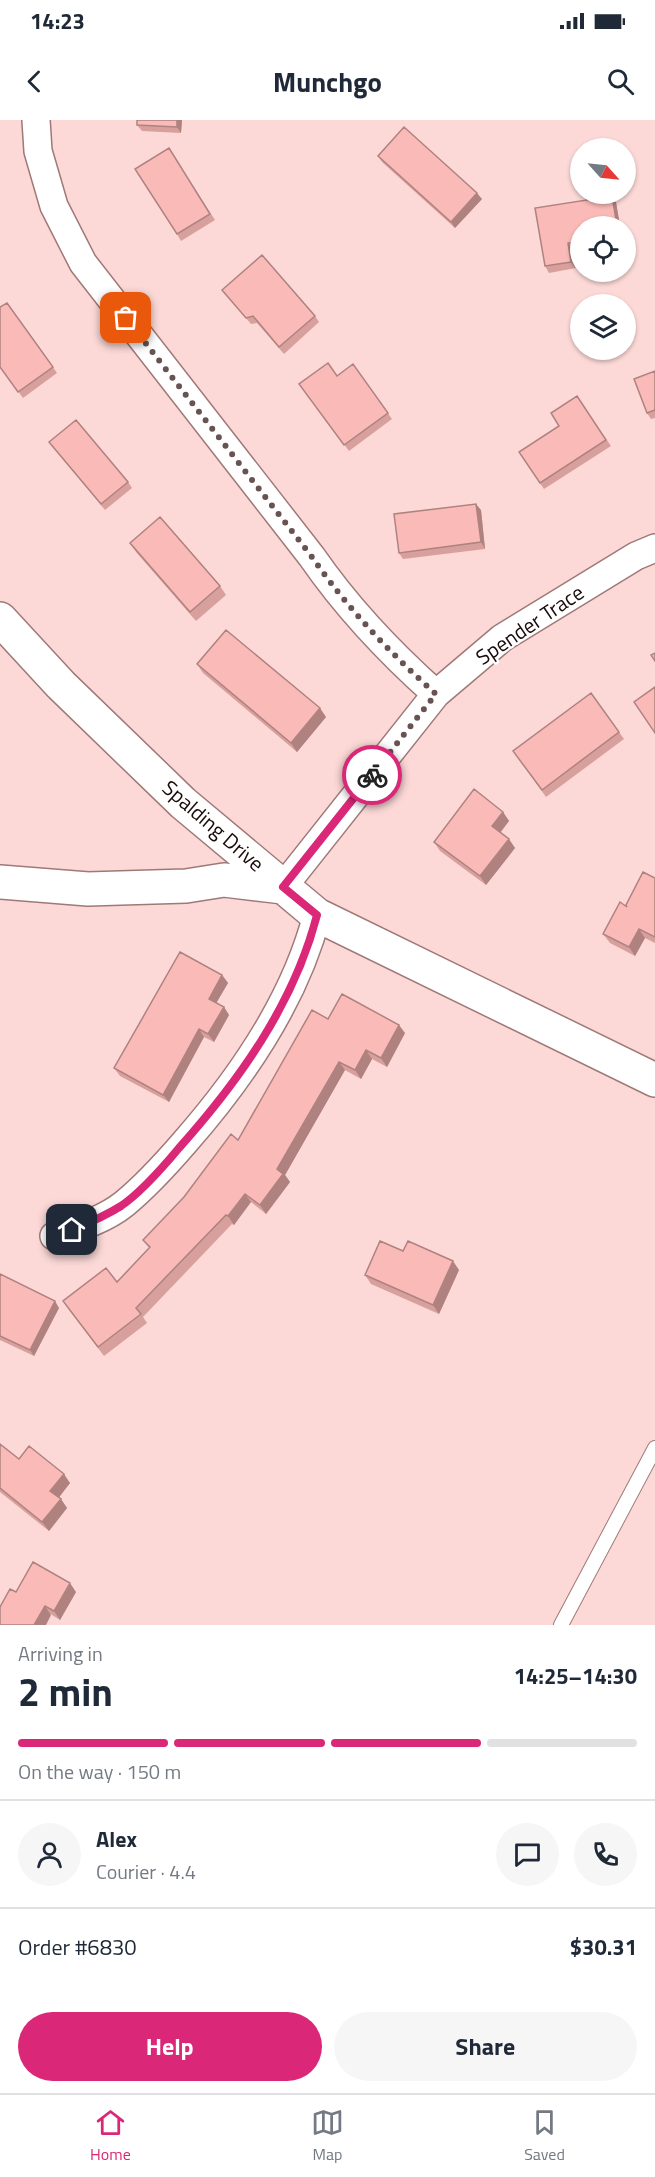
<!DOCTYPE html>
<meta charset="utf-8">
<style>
:root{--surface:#fff;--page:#f6f6f7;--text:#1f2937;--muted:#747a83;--line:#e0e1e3;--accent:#db2777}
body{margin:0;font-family:"Titillium Web",sans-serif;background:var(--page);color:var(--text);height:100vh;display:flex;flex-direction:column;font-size:22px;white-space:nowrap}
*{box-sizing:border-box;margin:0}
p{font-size:20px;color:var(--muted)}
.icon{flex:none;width:33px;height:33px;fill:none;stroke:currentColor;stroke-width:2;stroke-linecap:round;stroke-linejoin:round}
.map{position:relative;height:1505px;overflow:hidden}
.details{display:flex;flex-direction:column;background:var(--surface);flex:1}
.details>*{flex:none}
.needle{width:39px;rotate:117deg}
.tools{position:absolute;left:570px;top:18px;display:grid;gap:12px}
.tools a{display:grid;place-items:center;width:66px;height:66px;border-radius:50%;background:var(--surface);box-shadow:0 2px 4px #0004;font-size:30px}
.pin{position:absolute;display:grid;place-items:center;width:51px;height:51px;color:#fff;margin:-26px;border-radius:12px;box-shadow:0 3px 9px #0006}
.courier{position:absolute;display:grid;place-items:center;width:60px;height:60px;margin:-30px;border:4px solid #db2777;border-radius:50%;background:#fff;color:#222;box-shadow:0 2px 8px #0007}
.summary em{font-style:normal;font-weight:700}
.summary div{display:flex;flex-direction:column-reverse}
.summary{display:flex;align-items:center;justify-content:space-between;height:102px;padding:0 18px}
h1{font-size:39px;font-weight:700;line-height:45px}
.bar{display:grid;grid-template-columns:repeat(4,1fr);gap:9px 6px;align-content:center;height:72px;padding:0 18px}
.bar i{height:8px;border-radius:4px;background:var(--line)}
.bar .selected{background:var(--accent)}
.bar p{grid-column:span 4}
.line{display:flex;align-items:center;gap:15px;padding:0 18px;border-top:2px solid var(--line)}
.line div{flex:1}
.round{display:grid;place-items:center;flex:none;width:63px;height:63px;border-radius:32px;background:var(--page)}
.action{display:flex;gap:12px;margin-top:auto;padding:12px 18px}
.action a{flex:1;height:69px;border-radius:36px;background:var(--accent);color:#fff;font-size:24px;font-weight:700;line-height:69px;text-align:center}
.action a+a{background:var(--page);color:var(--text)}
.status{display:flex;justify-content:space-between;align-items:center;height:42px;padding:0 30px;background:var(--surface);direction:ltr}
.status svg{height:16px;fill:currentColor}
header{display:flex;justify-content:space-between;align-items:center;height:78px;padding:0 18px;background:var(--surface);font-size:27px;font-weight:700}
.dock{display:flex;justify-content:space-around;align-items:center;height:84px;border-top:2px solid var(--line);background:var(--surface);font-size:16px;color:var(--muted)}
.dock a{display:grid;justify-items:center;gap:3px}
.dock .selected{color:var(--accent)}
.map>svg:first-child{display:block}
</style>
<div class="status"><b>14:23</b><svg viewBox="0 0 49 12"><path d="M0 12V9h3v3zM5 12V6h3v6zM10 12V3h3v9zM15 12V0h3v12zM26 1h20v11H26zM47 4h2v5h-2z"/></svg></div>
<header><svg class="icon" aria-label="back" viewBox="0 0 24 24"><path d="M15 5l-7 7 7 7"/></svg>Munchgo<svg class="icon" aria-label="search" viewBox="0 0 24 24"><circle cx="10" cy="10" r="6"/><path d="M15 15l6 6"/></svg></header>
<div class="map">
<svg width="655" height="1505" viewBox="0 0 655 1505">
<rect width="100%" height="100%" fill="#fcd9d7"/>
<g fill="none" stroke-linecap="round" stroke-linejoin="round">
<defs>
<path id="service" d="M561 1505 655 1328"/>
<path id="minor" d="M36 0 38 31 54 86 83 143 312 437C348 489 390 533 436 574
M283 767 436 574 502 518 636 436 655 428
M54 1116C77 1108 104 1100 124 1084 146 1066 166 1044 185 1022 242 957 295 880 317 795"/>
<path id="tertiary" d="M0 499 61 565 183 683 317 795 655 960
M0 762 88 769 186 766 224 760 283 767"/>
</defs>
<!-- service casing -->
<use href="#service" stroke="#9f7977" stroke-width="16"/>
<!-- minor casing -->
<use href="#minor" stroke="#9f7977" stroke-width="30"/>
<!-- tertiary casing -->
<use href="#tertiary" stroke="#9f7977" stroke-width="36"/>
<!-- service -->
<use href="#service" stroke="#fff" stroke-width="14"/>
<!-- minor -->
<use href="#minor" stroke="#fff" stroke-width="27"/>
<!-- tertiary -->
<use href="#tertiary" stroke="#fff" stroke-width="33"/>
</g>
<!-- wall -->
<path fill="#d7a09d" d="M137 0H182L181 13 142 11 137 5Z
M173 35 215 100 181 121 177 114Z
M378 36 482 79 455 108 382 42Z
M616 82 620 106H580V128L572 129 576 148 549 153 545 146 535 88Z
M222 170 315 196 319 202 284 234 257 203 251 204Z
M7 183 57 253 23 278 1 248H0V187Z
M353 244 392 299 349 331 299 264 337 256Z
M655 251V298L651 299 647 293Z
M577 276 611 326 544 369 519 332 559 306Z
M49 322 128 362 132 368 105 390Z
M481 390 485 429 403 439 399 433Z
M130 423 220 466 226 475 196 501 136 432Z
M197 544 326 597 297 632 203 553Z
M591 573 624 619 546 677 513 631Z
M503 692 509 701 501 712 515 728 486 765 440 731 434 722Z
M655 758V823L645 818 635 836 610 823 603 814 627 787Z
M222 855 228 863 216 883 224 887 229 895 214 922 204 917 169 982 120 956 114 948Z
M328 899 405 913 387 947 372 939 361 959 345 950 285 1055 290 1062 266 1094 251 1082 234 1105 232 1104 143 1197 147 1203 104 1236 69 1190 117 1162 149 1128 143 1120 238 1020Z
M459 1150 439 1194 371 1164 365 1155Z
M0 1155 59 1188 34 1236 0 1220Z
M0 1324 19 1339 70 1363 59 1377 67 1388 49 1411 0 1372Z
M16 1472H76L60 1500Z"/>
<!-- shaded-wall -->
<path fill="#af8280" d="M177 0H182L181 13 177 7Z
M477 73 482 79 455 108 451 102Z
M612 76 616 82 620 106H617Z
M568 123 572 129 576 148 571 142Z
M476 384 481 390 485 429 481 422Z
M320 588 326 597 297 632 291 623Z
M503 692 509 701 498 715 492 706Z
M509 719 515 728 486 765 480 756Z
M639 809 645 818 635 836 629 827Z
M222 855 228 863 214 887 209 879Z
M224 887 229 895 214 922 208 914Z
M399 905 405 913 387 947 381 938Z
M199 909 204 917 169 982 163 975Z
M366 930 372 939 361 959 355 950Z
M339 942 345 950 285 1055 290 1062 266 1094 260 1085 277 1049Z
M245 1074 251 1082 234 1105 228 1096Z
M453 1141 459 1150 439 1194 433 1185Z
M55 1181 59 1188 34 1236 30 1230Z
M64 1354 70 1363 57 1380 50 1371Z
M61 1379 67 1388 49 1411 42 1402Z
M70 1463 76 1472 60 1500 54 1491Z
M45 1486 51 1495 46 1505H34Z"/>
<!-- building -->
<path fill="#fabab7" stroke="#af8280" stroke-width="1.5" d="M137 0H177V7L137 5Z
M404 7 477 73 451 102 378 36Z
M169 28 210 94 177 114 135 49Z
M612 76 617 106H580V121L568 123 571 142 545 146 535 88Z
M262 135 315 196 279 227 253 196 246 198 222 170Z
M7 183 53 247 18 272 0 247V187Z
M328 243 337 256 353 244 388 293 344 325 299 264Z
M655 251V290L647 293 634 259Z
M577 276 606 320 540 363 519 332 559 306 551 293Z
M76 300 128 362 101 384 49 322Z
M476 384 481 422 399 433 394 394Z
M160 397 220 466 190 492 130 423Z
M226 510 320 588 291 623 197 544Z
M655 533V541L651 535Z
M655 567V613L634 582Z
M591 573 619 612 542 670 513 631Z
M474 669 503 692 492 706 509 719 480 756 434 722Z
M643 752 655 758V817L639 809 629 827 603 814 620 782 627 787 626 785Z
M180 832 222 855 209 879 224 887 208 914 199 909 163 975 114 948Z
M342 874 399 905 381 938 366 930 355 950 339 942 277 1049 283 1054 260 1085 245 1074 228 1096 226 1095 136 1188 141 1194 98 1227 63 1181 106 1148 117 1162 150 1127 143 1120 184 1077 231 1014 238 1020 312 890 328 899Z
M380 1121 403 1131 408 1121 453 1141 433 1185 365 1155Z
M0 1154 55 1181 30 1230 0 1216Z
M0 1324 19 1339 29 1326 64 1354 50 1371 61 1379 42 1402 0 1368Z
M33 1442 70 1463 54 1491 45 1486 34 1505H0V1487L10 1469 16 1472Z"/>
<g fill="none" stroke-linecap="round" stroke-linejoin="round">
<!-- done -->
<path stroke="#685352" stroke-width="6" stroke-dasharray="0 10.8" d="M126 198 312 437C348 489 390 533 436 574L372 655"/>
<!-- route -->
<path stroke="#db2777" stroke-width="8" d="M72 1110C89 1103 105 1096 121 1086 140 1073 164 1046 179 1028 239 961 294 884 317 795L283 767 372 655"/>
</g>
<g text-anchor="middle" stroke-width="4.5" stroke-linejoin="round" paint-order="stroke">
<!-- street labels -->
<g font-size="21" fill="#180b0a" stroke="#fff">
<text transform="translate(530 505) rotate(-34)" y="7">Spender Trace</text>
<text transform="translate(213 706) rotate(41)" y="7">Spalding Drive</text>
</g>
</g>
</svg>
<div class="tools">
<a><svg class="needle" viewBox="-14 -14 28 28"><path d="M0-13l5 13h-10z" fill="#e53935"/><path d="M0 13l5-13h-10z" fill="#747a83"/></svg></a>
<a><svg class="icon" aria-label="locate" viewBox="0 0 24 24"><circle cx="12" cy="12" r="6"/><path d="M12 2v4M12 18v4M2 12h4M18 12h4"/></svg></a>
<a><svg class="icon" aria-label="layers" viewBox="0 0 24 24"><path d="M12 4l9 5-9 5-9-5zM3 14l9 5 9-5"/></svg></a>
</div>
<div class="pin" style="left:126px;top:198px;background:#ea580c"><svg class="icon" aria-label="bag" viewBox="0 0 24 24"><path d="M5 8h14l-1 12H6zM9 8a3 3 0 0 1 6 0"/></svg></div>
<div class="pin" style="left:72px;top:1110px;background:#1f2937"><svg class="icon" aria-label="home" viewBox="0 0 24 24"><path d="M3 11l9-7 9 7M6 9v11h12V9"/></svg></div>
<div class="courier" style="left:372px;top:655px"><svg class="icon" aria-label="bike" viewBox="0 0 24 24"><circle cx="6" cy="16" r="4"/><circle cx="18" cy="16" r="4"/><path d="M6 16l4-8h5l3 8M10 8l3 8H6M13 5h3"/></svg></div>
</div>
<section class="details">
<div class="summary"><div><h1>2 min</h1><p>Arriving in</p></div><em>14:25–14:30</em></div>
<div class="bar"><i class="selected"></i><i class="selected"></i><i class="selected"></i><i></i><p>On the way · 150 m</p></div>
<div class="line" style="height:108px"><a class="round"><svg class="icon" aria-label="person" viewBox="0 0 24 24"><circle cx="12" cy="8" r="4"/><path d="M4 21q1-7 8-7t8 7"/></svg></a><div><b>Alex</b><p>Courier · 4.4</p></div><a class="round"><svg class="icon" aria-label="chat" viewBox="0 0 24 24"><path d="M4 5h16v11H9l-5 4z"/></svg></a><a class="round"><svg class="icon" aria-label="phone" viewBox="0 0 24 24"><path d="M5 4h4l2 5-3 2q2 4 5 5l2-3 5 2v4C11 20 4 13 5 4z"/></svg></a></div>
<div class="line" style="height:78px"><div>Order #6830</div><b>$30.31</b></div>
<div class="action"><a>Help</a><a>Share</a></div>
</section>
<nav class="dock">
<a class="selected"><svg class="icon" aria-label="home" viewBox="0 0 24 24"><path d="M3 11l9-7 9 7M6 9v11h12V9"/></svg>Home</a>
<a><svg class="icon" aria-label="map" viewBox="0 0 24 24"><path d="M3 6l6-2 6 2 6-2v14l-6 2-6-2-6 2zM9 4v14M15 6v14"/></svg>Map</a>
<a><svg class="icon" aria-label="saved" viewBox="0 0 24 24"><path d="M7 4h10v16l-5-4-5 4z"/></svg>Saved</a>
</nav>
